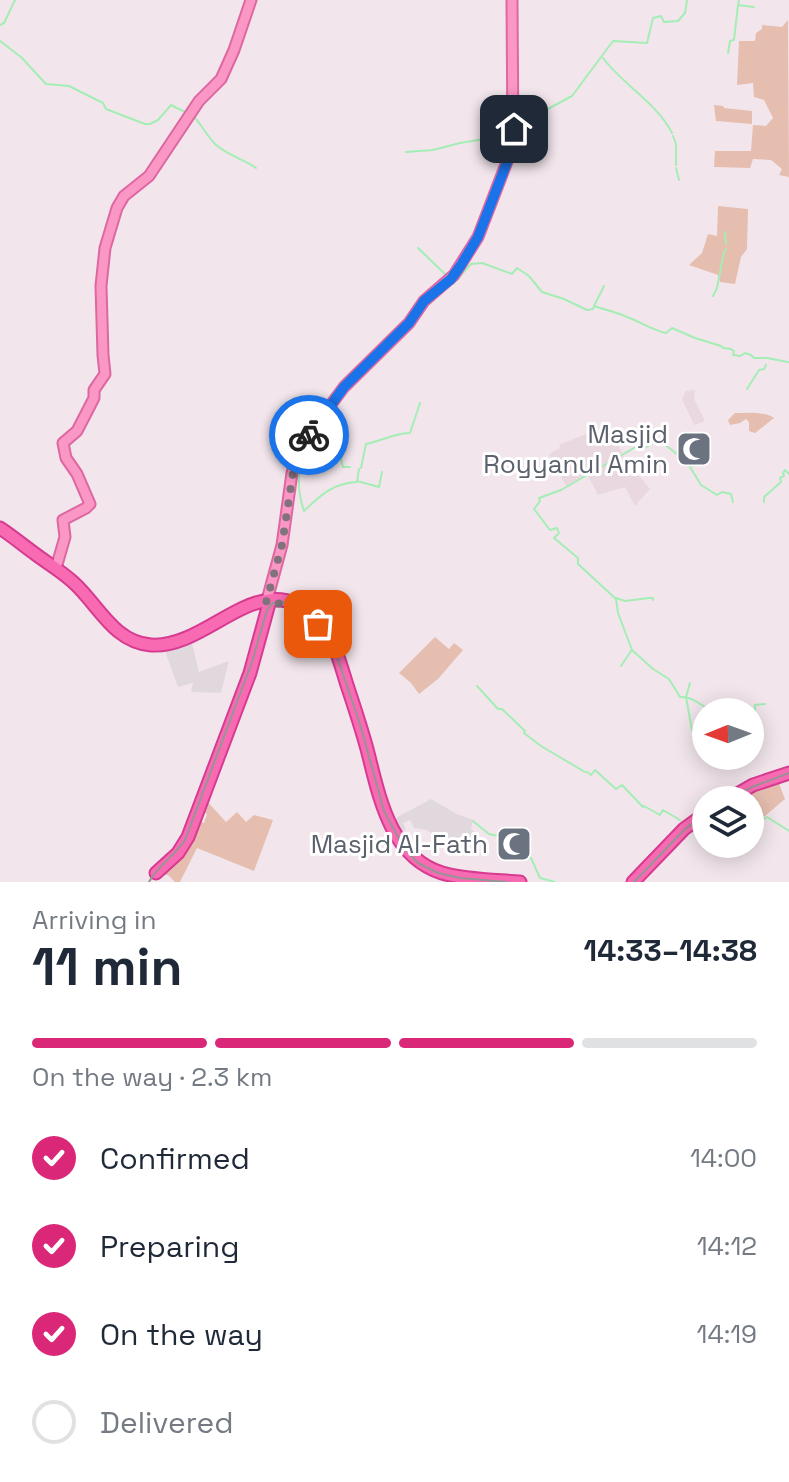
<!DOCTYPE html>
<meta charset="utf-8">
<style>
:root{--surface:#fff;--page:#f6f6f7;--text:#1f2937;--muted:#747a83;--line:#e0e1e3;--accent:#db2777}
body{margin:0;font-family:"Space Grotesk",sans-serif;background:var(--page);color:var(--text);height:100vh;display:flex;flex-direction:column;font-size:30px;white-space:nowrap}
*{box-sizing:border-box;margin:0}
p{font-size:26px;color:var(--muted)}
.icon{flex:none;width:44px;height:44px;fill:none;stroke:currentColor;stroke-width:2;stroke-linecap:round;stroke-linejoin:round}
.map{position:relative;height:882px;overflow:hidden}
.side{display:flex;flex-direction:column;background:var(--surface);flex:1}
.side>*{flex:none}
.needle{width:52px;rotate:269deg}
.buttons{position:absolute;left:692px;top:698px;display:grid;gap:16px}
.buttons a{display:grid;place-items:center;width:72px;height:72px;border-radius:50%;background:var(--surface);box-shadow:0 4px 20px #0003;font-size:40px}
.pin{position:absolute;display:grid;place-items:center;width:68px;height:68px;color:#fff;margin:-34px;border-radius:16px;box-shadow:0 4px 12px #0006}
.courier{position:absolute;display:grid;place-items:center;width:80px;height:80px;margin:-40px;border:6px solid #1a73e8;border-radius:50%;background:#fff;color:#222;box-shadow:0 2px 10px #0007}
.overview em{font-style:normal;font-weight:700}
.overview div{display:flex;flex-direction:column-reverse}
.overview{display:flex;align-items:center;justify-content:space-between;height:136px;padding:0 32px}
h1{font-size:52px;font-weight:700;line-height:60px}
.bar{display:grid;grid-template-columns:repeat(4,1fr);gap:12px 8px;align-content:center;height:96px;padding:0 32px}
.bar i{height:10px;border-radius:6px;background:var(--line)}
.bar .on{background:var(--accent)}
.bar p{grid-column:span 4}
ol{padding:0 32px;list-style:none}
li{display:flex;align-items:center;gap:24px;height:88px}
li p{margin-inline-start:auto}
li .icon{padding:8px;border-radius:50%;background:var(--accent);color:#fff;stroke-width:4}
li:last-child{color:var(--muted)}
li i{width:44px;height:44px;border:4px solid var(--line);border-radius:50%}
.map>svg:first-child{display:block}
</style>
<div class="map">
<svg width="789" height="882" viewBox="0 0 789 882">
<rect width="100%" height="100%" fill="#f2e6ec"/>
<!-- residential -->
<path fill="#ead8e1" d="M695 390 694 399 705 421 694 425 682 399 686 391Z
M598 429 604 440 615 436 623 456 650 489 635 506 625 487 598 495 587 474 566 486 549 454 560 448 559 445Z"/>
<!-- industrial -->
<path fill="#e1d8de" d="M191 639 199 672 229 661 221 693 191 692 193 683 178 687 165 651Z
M431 799 457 814 473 820 471 829 479 836 459 853 427 830 414 828 410 820 403 823 406 830 398 833 392 820Z"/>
<!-- green -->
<path fill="#e5beb0" d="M788 20 789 177 779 175 782 169 771 160 753 159 750 168 714 167 715 151H751L753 125 766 126 773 118 764 100 754 97 753 83 737 85 739 41H755L756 33 762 29V25L782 27Z
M714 105 723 106 724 108 752 111V124L716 121Z
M718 206 748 209 747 249 741 257 735 284 720 282 718 275 689 265 702 253 708 234 717 236Z
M735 413C748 413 763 411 774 418L755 433 749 431V422L746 419 740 423 730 425 728 420Z
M435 637 449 649 454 643 463 650 438 679 419 694 411 683 399 673Z
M778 781 785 799 758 822 750 813V800H747L746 794Z
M205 799 226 822 237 812 246 822 254 815 273 820 254 871 197 848 180 882H175L168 875H158L199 814 203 815 201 822 204 823 207 814 201 810Z"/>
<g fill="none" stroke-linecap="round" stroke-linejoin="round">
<!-- stream -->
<path stroke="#a4edb5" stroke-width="2" d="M739 0 738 5 754 7
M0 25 4 23 15 0
M0 41 21 57 46 84 69 86 103 103 106 109 145 124H150L158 120 171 105 185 112
M728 53 730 41 734 40 738 5
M603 58C623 85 657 103 672 133
M194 117C202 125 207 136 215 144 227 155 243 159 256 168
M518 125 572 96 613 41 647 43 653 18 661 16 664 22 678 21 685 13 687 0
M673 136 676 144V165
M406 152 433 150 460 143 485 139 509 129
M676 168 679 180
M725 232 726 244
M418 248 447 276
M453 284 471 264 482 263 512 274 517 268 529 276 542 292 564 299 587 310 593 309 594 306C605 310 617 312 627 317 641 322 652 330 666 333L672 328 695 338 721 346 723 348 731 349
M713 296 717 288 724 252 726 249
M594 306 604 286
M732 350 734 351 733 355 740 356 745 353 751 355 754 358H767L788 362
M747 389 759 370 764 369 766 365
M692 466 703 456
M350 467H343L339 452 307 462 303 459C297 478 298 493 304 511 321 495 333 483 357 482L359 469
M361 468 366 444C382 441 394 433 410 433L420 403
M357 481 379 487 382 472
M733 502 731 494 722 492 717 495 701 485 687 462 659 440 644 448 641 444 561 490 539 498 540 501 534 509 550 530 557 528 559 533 554 538 578 558V564L616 599 618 613 632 650 653 669 669 679 680 697C695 696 704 710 718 712 730 713 732 701 743 712
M764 502V497L781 482 780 478 784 476 783 473 785 470 789 474
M616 598 625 601 649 598H653V600
M621 666 631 651
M690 683 686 697 692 730
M477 686 498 709H502L525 731 524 733 541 746 585 772
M742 710 749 708 755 711V705L765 704
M587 772 591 775 595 770 616 789 622 785 643 807 644 806 660 815 663 810 680 820
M762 820 767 817 789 831
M473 821 489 834 503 837 520 854 531 858 540 878 555 882"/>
<defs>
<path id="major" d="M56 568 65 537 63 520 86 508 90 504 77 474 66 458 63 443 77 431 94 398V390L105 374 103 355 101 286 105 248 117 208 124 196 149 176 199 101 221 79 234 50 251 0
M267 600 282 545 292 473 298 455 310 433 344 387 409 323 424 301 454 275 478 237 513 146 512 0"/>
<path id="highway" d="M0 528C12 536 23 545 34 553 47 563 61 571 73 582 98 604 113 642 151 645 210 649 260 562 317 619 334 637 340 663 347 685 354 706 361 727 367 749 379 795 389 856 442 873 466 880 495 880 520 882
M727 800 753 785 789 773
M156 873 178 853 188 837 250 673 270 600
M633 882 684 829 706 813"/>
</defs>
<!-- major casing -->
<use href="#major" stroke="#de67a1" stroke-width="13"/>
<!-- highway casing -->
<use href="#highway" stroke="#d63b90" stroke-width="15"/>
<!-- major -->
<use href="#major" stroke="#fa97c5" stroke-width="9"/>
<!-- highway -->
<use href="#highway" stroke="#f86bb3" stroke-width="11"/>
<!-- tram -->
<path stroke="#959595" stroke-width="2" d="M729 800 752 787 789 773
M149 882C158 865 175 856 185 840L252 662 267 610 273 603 285 602 298 607 315 618 325 630 332 642 360 724 384 811 404 848 418 863 438 873 460 878 507 882
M634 882 685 829 706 814"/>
</g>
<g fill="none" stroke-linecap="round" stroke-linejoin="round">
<!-- done -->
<path stroke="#81737b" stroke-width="8" stroke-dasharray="0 14.4" d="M309 435 294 466 282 545 266 603C287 602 304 609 318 624"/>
<!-- route -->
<path stroke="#1a73e8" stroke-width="10" d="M309 435 344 387 409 323 424 301 451 279 461 265 478 237 511 152 514 129"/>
</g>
<!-- icons -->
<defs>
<symbol id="mosque-square" viewBox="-11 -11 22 22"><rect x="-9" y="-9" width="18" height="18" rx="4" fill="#6b7280" stroke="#fff"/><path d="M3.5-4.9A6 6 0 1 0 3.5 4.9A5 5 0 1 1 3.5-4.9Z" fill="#fff"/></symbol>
</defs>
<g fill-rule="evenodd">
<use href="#mosque-square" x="674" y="429" width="40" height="40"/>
<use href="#mosque-square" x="494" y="824" width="40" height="40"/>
</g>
<g text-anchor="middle" stroke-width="6" stroke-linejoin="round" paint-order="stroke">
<!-- worship labels -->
<g font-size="26" fill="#5b616d" stroke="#fff" text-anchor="end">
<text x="668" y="443">Masjid<tspan x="668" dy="30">Royyanul Amin</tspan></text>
<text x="488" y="853">Masjid Al-Fath</text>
</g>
</g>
</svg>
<div class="buttons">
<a><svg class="needle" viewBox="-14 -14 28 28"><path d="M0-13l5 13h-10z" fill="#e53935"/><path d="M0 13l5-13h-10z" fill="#747a83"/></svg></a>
<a><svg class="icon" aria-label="layers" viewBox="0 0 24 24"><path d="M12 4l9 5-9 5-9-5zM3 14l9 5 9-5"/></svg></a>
</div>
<div class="pin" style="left:318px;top:624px;background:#ea580c"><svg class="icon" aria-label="bag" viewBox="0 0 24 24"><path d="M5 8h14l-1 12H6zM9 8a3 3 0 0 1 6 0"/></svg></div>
<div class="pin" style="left:514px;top:129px;background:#1f2937"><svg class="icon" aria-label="home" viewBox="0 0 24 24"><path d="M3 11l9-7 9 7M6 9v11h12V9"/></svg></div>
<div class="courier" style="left:309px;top:435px"><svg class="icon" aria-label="bike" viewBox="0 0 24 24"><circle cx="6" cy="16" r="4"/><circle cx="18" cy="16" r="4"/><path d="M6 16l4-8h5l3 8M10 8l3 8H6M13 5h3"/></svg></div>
</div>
<section class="side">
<div class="overview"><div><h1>11 min</h1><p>Arriving in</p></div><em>14:33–14:38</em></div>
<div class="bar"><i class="on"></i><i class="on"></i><i class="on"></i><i></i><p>On the way · 2.3 km</p></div>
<ol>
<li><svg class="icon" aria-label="check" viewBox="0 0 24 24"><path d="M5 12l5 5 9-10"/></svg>Confirmed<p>14:00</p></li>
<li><svg class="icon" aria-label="check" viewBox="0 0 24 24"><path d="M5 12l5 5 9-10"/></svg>Preparing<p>14:12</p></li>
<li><svg class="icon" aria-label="check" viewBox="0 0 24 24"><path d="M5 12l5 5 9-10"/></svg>On the way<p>14:19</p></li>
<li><i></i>Delivered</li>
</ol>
</section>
